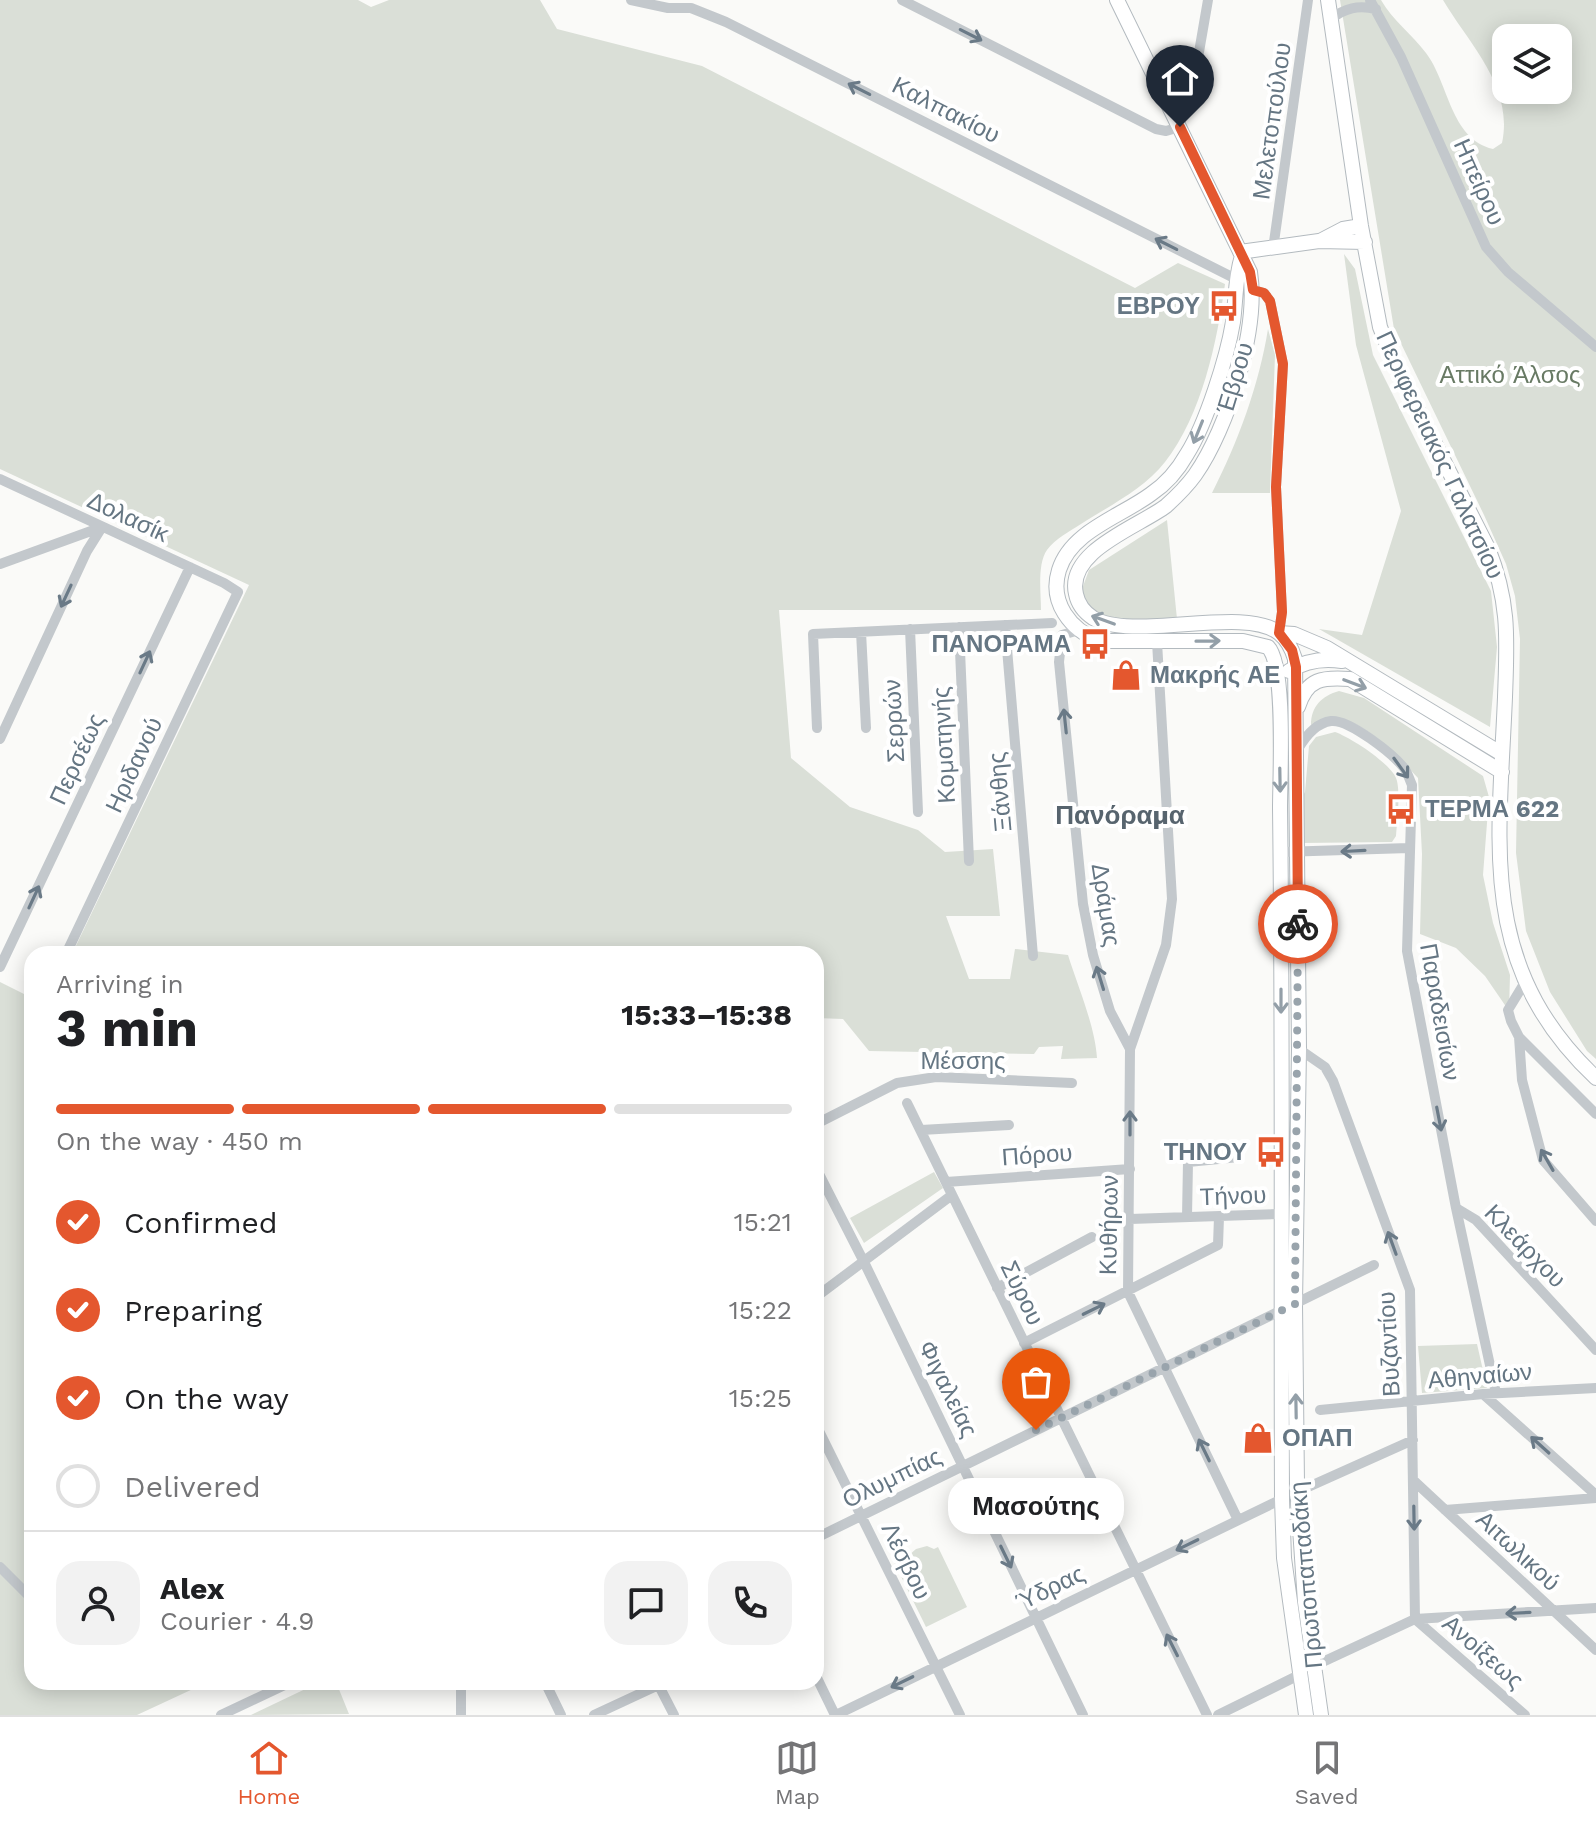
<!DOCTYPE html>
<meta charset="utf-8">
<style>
:root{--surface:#fff;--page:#f2f2f2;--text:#202124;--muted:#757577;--line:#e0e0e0;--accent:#e4572e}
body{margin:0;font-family:"Work Sans",sans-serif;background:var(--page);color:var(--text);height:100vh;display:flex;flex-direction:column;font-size:30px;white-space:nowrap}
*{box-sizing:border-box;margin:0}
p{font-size:26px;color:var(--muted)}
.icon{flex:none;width:44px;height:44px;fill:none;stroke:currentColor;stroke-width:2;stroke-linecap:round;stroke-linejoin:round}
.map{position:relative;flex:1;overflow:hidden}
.sheet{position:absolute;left:24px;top:946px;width:800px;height:744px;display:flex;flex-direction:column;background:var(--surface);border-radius:24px;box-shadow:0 4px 20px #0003}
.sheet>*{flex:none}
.buttons{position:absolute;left:1492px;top:24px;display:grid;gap:16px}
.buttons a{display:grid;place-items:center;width:80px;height:80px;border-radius:16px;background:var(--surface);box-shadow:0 4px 20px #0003;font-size:40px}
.pin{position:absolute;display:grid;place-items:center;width:68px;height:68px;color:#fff;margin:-82px -34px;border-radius:50% 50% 50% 0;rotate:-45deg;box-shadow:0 0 8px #0007}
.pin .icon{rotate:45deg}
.courier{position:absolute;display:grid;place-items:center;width:80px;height:80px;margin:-40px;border:6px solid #e4572e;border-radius:50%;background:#fff;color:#222;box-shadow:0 2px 10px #0007}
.bubble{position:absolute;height:56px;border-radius:24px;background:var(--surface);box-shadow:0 4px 20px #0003;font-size:26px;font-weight:700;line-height:56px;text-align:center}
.headline em{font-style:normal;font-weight:700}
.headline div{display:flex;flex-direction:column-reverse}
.headline{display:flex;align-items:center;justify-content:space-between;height:136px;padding:0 32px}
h1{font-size:52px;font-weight:700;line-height:60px}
.bar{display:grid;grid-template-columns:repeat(4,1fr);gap:12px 8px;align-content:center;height:96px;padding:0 32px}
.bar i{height:10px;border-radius:6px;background:var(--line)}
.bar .on{background:var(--accent)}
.bar p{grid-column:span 4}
.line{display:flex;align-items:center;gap:20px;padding:0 32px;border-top:2px solid var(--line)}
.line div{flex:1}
.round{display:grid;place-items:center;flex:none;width:84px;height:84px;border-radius:24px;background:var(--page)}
ol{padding:0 32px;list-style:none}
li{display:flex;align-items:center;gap:24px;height:88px}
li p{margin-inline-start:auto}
li .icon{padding:8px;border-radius:50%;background:var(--accent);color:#fff;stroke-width:4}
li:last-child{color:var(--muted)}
li i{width:44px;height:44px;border:4px solid var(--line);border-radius:50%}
.tab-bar{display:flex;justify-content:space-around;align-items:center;height:112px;border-top:2px solid var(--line);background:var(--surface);font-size:22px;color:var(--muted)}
.tab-bar a{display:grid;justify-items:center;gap:4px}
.tab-bar .on{color:var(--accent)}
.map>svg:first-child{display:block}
</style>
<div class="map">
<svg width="1596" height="1715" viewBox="0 0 1596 1715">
<rect width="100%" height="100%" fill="#fafaf8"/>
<!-- green -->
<path fill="#dadfd7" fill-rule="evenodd" d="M0 0H358L371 7 389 0H540L557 29 702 66 1135 288 1178 263 1225 284C1217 342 1202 415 1165 462 1144 489 1109 506 1081 524 1070 531 1055 539 1047 550 1037 564 1041 593 1041 610H779L791 758 850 807 918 830 945 852 993 849 1000 916H946L969 979H1010L1015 949 1068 955C1078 987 1095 1026 1097 1058L1061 1059 1063 1046 1039 1047 1034 1054 869 1051 843 1019 816 1018V954H72L249 585 0 469Z
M1340 0H1381C1393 21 1412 34 1426 53 1449 83 1450 139 1493 149L1502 143C1514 87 1469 44 1443 0H1596V1059L1587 1051 1550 992 1526 931 1516 853 1520 639 1515 596 1506 564 1484 515 1394 329ZM1506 38H1558V90H1506Z
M1344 254 1355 269 1373 355 1491 591 1497 647 1490 727 1319 629 1362 635 1401 511 1356 345Z
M1268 329 1275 355 1270 493H1212C1238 442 1259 385 1268 329Z
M1167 520 1177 619 1118 620 1105 616 1092 609 1085 599 1082 589 1089 570Z
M1339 691 1364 698 1483 776 1489 797 1483 875 1493 923 1510 975 1509 1011 1485 976 1456 948 1420 934 1422 854 1418 778C1399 758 1359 713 1329 719 1323 720 1316 723 1311 725 1311 706 1322 696 1339 691Z
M1335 732C1350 737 1390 763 1396 778 1401 790 1397 822 1396 836L1392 842 1301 843 1300 801 1305 792 1309 746 1316 737Z
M0 982 32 998V1682H208L137 1715H0Z
M934 1172 943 1188 864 1243 850 1218Z
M1477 1344 1487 1388 1422 1393 1418 1346Z
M927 1546 934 1549 938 1547 967 1607 926 1627 892 1558 908 1556 916 1549Z
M320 1682H336L349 1714 251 1715Z"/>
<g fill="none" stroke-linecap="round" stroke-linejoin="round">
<defs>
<path id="secondary" d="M1117 0 1250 272C1259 329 1228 428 1195 475 1187 486 1176 497 1166 506 1138 527 1066 551 1076 594 1078 604 1084 612 1093 618 1133 642 1244 605 1279 633 1288 640 1292 649 1295 659L1299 1049 1295 1304 1297 1484 1305 1602 1321 1715
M1328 0 1361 226 1380 327 1395 365 1488 548C1510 603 1507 640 1505 697 1499 845 1477 966 1596 1078
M1320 241 1343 229 1361 226
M1240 252 1319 241 1365 242
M1242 256C1235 278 1236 300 1233 322 1227 358 1206 424 1187 454 1178 470 1166 484 1151 494 1120 517 1071 531 1059 570 1049 602 1070 630 1100 641H1243L1268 647C1286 665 1280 778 1280 808 1283 1038 1281 1268 1282 1499L1284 1558 1306 1715
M1279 633 1294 634 1327 648 1502 754
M1289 671C1305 661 1323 658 1342 661
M1298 707C1307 678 1323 677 1350 679L1502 772"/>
</defs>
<!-- secondary casing -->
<use href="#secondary" stroke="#b3babf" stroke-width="16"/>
<!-- street -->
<path stroke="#c3c8cc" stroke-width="10" d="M631 0 668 8H691L726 22 1232 277 1236 276
M902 0 1156 129 1166 131 1180 127
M1370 0 1401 57 1486 247 1508 272 1596 347
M1331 19C1345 8 1358 5 1376 9
M1170 106 1189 95 1194 81 1208 0
M1273 249 1308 0
M1253 290 1264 293 1270 301 1283 364 1276 487 1282 612 1279 633
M0 479 224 583 238 592 66 954
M0 564 102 527
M1005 625 1033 956
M959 627 969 861
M910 629 918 812
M1079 630 1062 635 1059 662 1083 904 1093 955 1110 1011 1130 1049
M861 632 866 728
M1157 642 1172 899 1166 945 1130 1049 1128 1292 1238 1520
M817 728 813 634 1052 623
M0 739 87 551 102 527
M1298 749C1305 737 1316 723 1331 721 1349 719 1393 754 1404 768 1408 773 1409 779 1412 785L1407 951 1456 1208 1496 1393
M1281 852 1409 848
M0 967 190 567
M1525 982 1508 1010 1511 1021 1519 1037 1596 1114
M1519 1037 1522 1080 1543 1160 1596 1221
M1299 1049 1325 1067 1333 1081 1410 1290 1415 1619
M907 1103 1207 1715
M816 1124 897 1083 936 1077 1072 1083
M921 1130 1009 1125
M816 1168 865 1264 1083 1715
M946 1182 1130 1169
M1456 1208 1476 1220 1596 1350
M1187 1217 1188 1162 1239 1157
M1130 1219 1281 1214
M997 1288 1092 1237
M816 1297 952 1195
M1024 1343 1218 1245 1219 1217
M1483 1394 1596 1495
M1320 1410 1483 1394 1596 1388
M816 1425 960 1715
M1413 1480 1596 1650
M1297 1492 1413 1440
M1445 1510 1596 1498
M816 1538 1374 1265
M0 1567 32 1599
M1415 1619 1525 1715
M1314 1666 1415 1619 1596 1608
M816 1676 835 1715
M461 1682V1715
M545 1682 561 1715
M657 1682 674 1715
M221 1715 291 1682
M594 1715 665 1682
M836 1715 1282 1499
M1218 1715 1301 1674"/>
<!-- secondary -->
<use href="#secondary" stroke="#fff" stroke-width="14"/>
</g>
<!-- one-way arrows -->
<defs><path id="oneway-shaft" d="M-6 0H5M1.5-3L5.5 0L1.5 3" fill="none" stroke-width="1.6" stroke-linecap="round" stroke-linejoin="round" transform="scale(2)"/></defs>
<g stroke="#6a7a87">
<use href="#oneway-shaft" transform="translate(971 35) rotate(27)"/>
<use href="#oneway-shaft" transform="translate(859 89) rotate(-153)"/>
<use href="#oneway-shaft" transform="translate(1166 244) rotate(-153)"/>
<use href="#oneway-shaft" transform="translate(66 596) rotate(115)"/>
<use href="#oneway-shaft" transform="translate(145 662) rotate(-65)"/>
<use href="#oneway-shaft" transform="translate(1065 721) rotate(-96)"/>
<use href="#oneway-shaft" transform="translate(1401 768) rotate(54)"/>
<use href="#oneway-shaft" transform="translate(1353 851) rotate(177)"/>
<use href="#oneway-shaft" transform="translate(34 897) rotate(-65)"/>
<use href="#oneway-shaft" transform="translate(1100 978) rotate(-107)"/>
<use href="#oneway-shaft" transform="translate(1439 1119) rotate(79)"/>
<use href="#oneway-shaft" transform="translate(1130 1123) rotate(-90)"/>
<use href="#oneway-shaft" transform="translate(1547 1160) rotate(-120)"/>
<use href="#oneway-shaft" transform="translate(1392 1243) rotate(-110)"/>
<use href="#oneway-shaft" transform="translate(1094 1309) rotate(-26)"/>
<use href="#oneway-shaft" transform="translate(1540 1445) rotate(-138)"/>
<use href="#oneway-shaft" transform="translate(1204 1450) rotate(-116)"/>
<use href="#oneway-shaft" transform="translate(1414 1518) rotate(89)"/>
<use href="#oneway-shaft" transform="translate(1187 1545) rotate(154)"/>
<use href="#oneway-shaft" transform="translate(1006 1557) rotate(64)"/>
<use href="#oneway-shaft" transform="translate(1518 1613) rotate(177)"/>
<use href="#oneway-shaft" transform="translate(1172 1645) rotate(-117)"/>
<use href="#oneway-shaft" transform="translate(902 1682) rotate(154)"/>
</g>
<g stroke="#939fa8">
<use href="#oneway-shaft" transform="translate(1198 432) rotate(112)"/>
<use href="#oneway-shaft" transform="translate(1103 620) rotate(-160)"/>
<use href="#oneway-shaft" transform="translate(1208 641) rotate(-1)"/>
<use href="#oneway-shaft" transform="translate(1355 684) rotate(21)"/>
<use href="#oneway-shaft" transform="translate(1280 780) rotate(89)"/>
<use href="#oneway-shaft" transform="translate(1281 1001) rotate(90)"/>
<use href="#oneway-shaft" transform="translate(1296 1406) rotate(-91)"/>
</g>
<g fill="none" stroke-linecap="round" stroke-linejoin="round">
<!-- done -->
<path stroke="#99a4ac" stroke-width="8" stroke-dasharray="0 14.4" d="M1036 1430 1295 1304 1298 924"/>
<!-- route -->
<path stroke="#e4572e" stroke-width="10" d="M1180 127 1250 272 1253 290 1264 293 1270 301 1283 364 1276 487 1282 612 1279 633 1292 650 1296 667 1298 924"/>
</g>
<!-- icons -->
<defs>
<symbol id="bus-bare" viewBox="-9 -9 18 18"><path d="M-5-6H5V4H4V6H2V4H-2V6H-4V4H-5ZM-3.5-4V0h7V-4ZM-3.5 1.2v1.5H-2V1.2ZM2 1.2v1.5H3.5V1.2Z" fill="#e4572e" stroke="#fff" stroke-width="2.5" paint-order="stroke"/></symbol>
<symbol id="shop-bare" viewBox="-9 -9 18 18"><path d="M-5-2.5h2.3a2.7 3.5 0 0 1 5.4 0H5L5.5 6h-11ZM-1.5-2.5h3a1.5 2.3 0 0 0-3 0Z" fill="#e4572e" stroke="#fff" stroke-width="2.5" paint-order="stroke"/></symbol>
</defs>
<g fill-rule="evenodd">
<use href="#bus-bare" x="1202" y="284" width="44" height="44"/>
<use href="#bus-bare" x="1073" y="622" width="44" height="44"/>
<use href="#shop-bare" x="1104" y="653" width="44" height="44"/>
<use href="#bus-bare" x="1379" y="787" width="44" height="44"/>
<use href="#bus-bare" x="1249" y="1130" width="44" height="44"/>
<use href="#shop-bare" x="1236" y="1416" width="44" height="44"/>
</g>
<g text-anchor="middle" stroke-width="8" stroke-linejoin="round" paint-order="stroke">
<!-- street labels -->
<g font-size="24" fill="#657683" stroke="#fff">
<text transform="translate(946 110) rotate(27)" y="8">Καλπακίου</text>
<text transform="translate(1272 121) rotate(-82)" y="8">Μελετοπούλου</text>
<text transform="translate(1479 182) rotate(66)" y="8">Ηπείρου</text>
<text transform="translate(1235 378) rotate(-73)" y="8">Έβρου</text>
<text transform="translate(1440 455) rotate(65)" y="8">Περιφερειακός Γαλατσίου</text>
<text transform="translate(128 517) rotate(25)" y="8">Δολασίκ</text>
<text transform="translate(894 721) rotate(-93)" y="8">Σερρών</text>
<text transform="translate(944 745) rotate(-93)" y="8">Κομοτηνής</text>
<text transform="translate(77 759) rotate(-65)" y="8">Περσέως</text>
<text transform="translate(134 765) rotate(-65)" y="8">Ηριδανού</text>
<text transform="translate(1000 792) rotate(-95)" y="8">Ξάνθης</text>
<text transform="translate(1106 905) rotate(81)" y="8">Δράμας</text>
<text transform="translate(1440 1012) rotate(80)" y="8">Παραδεισίων</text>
<text x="963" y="1069">Μέσσης</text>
<text transform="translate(1037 1155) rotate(-4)" y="8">Πόρου</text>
<text transform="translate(1233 1196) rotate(-2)" y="8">Τήνου</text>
<text transform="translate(1109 1225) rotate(-89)" y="8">Κυθήρων</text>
<text transform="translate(1525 1246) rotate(46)" y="8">Κλεάρχου</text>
<text transform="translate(1022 1293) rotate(64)" y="8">Σύρου</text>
<text transform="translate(1389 1344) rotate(-93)" y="8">Βυζαντίου</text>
<text transform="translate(1480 1376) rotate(-5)" y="8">Αθηναίων</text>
<text transform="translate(948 1389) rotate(64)" y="8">Φιγαλείας</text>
<text transform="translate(892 1478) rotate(-26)" y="8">Ολυμπίας</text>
<text transform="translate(1518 1551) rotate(43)" y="8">Αιτωλικού</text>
<text transform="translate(906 1561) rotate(64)" y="8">Λέσβου</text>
<text transform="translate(1306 1575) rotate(-95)" y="8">Πρωτοπαπαδάκη</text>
<text transform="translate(1050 1588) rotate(-26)" y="8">Ύδρας</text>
<text transform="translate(1483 1652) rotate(41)" y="8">Ανοίξεως</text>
</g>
<!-- poi labels -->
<g font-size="24" font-weight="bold" fill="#657683" stroke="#fff" text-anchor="end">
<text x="1200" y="314">ΕΒΡΟΥ</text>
<text x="1071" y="652">ΠΑΝΟΡΑΜΑ</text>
<text x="1150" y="683" text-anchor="start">Μακρής ΑΕ</text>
<text x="1425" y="817" text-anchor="start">ΤΕΡΜΑ 622</text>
<text x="1247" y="1160">ΤΗΝΟΥ</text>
<text x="1282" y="1446" text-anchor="start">ΟΠΑΠ</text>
</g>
<!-- park labels -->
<g font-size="24" fill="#687a64" stroke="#fff">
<text x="1510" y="383">Αττικό Άλσος</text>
</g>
<!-- neighbourhood labels -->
<g font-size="26" font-weight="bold" fill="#57646e" stroke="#fff">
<text x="1120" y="824">Πανόραμα</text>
</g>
</g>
</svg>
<div class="buttons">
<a><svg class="icon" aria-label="layers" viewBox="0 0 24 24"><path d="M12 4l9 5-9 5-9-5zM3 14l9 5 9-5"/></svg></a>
</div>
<div class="pin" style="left:1036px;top:1430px;background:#ea580c"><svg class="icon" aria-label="bag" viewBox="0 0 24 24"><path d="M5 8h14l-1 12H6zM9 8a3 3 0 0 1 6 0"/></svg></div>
<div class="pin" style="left:1180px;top:127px;background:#1f2937"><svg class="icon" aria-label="home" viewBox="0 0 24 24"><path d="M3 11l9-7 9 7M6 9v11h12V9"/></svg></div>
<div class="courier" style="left:1298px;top:924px"><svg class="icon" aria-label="bike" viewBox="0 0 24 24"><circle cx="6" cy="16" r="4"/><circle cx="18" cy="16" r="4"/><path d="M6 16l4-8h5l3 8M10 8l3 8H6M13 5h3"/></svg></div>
<div class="bubble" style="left:948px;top:1478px;width:176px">Μασούτης</div>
<section class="sheet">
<div class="headline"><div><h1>3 min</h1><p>Arriving in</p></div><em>15:33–15:38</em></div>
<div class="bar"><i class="on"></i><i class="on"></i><i class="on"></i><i></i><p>On the way · 450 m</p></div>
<ol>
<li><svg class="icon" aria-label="check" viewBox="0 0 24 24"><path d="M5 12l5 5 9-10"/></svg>Confirmed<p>15:21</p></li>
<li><svg class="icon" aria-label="check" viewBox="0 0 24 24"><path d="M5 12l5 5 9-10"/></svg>Preparing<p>15:22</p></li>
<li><svg class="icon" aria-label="check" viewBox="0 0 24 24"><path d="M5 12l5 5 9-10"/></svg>On the way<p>15:25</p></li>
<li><i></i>Delivered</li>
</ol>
<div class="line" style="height:144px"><a class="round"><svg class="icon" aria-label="person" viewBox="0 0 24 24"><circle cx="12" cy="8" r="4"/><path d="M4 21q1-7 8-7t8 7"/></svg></a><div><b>Alex</b><p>Courier · 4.9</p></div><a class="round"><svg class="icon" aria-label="chat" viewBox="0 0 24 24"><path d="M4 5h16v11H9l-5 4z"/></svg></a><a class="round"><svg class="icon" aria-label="phone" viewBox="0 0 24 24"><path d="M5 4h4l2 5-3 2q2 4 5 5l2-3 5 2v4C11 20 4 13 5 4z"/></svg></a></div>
</section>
</div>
<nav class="tab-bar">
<a class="on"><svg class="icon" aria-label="home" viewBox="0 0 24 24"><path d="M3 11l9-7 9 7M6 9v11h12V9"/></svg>Home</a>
<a><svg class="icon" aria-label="map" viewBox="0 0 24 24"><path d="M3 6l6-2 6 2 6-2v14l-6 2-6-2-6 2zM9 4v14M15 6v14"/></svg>Map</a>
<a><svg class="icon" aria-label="saved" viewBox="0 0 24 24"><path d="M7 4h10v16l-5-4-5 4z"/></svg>Saved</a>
</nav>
